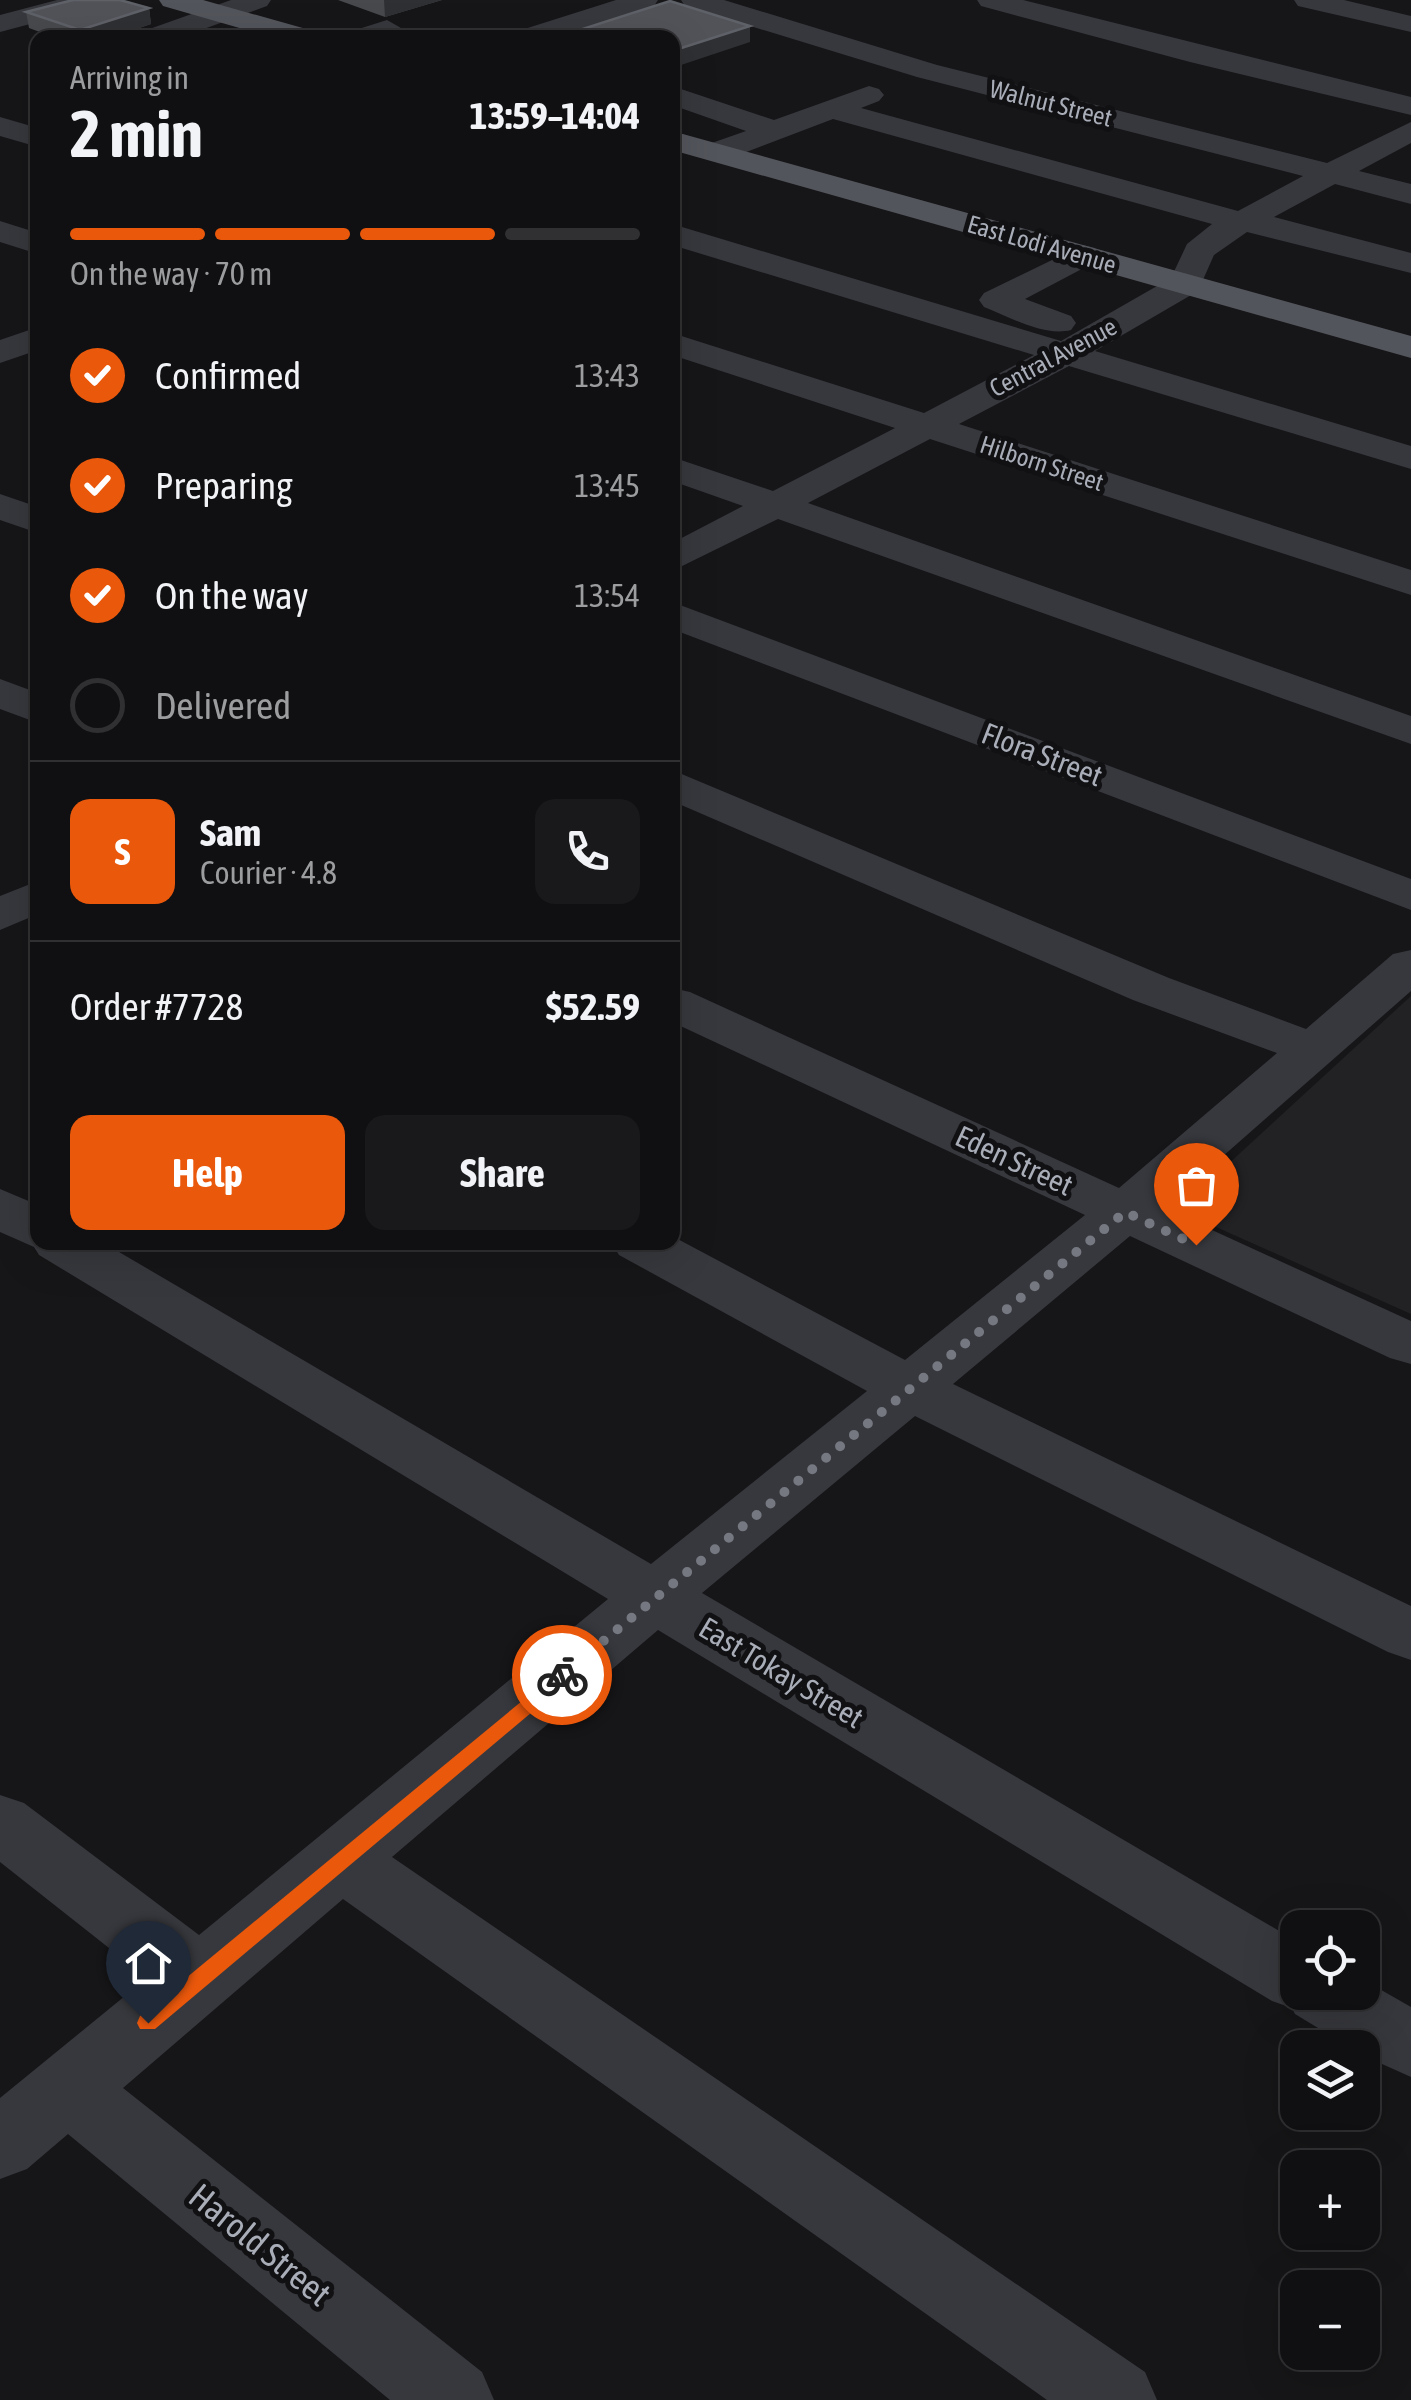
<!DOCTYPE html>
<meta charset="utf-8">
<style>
:root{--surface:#101012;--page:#19191b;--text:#f1f3f6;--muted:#9c9d9f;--line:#303032;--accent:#ea580c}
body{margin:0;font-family:"Asap Condensed",sans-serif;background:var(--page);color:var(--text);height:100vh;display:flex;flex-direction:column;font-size:38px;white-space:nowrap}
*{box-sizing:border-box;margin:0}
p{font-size:32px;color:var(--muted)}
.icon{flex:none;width:55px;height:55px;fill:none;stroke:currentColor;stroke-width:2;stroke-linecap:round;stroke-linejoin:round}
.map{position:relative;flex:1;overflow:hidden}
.details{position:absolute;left:30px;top:30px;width:650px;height:1220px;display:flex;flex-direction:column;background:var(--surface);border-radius:20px;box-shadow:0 10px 40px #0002,0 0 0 2px var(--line)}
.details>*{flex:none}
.controls{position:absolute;left:1280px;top:1910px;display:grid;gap:20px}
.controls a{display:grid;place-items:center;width:100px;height:100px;border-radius:20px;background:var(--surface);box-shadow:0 10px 40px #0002,0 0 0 2px var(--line);font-size:50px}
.pin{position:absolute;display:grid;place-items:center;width:85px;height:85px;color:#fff;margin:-102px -42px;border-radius:50% 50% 50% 0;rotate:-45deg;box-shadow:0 0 10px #0007}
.pin .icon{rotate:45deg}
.courier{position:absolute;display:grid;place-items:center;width:100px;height:100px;margin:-50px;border:8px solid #ea580c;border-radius:50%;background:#fff;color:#222;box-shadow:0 2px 12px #0007}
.overview em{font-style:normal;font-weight:700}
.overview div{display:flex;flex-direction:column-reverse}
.overview{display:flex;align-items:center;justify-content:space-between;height:170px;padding:0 40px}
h1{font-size:65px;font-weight:700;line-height:75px}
.bar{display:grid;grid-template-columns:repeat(4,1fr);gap:15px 10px;align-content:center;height:120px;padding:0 40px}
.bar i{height:12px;border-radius:8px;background:var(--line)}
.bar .on{background:var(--accent)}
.bar p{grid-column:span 4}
.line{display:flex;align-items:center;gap:25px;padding:0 40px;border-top:2px solid var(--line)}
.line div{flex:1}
.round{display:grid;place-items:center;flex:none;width:105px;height:105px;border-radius:20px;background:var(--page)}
ol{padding:0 40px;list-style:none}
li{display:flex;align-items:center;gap:30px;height:110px}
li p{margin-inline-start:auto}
li .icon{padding:10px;border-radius:50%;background:var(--accent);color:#fff;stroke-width:4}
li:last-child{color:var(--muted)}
li i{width:55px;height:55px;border:5px solid var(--line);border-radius:50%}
.action{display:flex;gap:20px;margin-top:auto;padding:20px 40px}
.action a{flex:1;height:115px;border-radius:20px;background:var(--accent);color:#fff;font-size:40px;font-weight:700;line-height:115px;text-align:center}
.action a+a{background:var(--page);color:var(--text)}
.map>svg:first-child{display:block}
</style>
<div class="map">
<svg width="1411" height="2400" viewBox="0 0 1411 2400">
<rect width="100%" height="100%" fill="#161618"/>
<!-- built -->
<path fill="#222225" d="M1411 996V1314L1178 1210Z"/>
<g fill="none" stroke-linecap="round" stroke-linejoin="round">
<!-- minor -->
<path fill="#37383d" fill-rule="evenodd" d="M57 0H102L98 6 0 32V15Z
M231 0H271L267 6 179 38H137L141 32Z
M616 0H658L654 6 555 38H511L515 32Z
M681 0H724L937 65 1327 163 1411 122V143L1359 171 1411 184V204L1335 184 1274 217 1411 253V273L1247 232 1214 255 1198 291 1095 351 1411 446V469L1069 366 959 424 1411 570V595L930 439 808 503 1411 716V744L778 519 672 571V543L743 506 672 481V457L773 491 895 428 672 355V333L924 413 1034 355 672 245V224L1061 341 1171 278 1187 244 1212 224 833 119 728 159H706L702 152 706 145 746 131 672 105V86L774 120 869 86 879 89 884 95 879 101 861 108 1238 211 1303 176 917 77 685 6Z
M977 0H1023L1411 97V115L1190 62 981 6Z
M1294 0H1344L1411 16V32L1298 6Z
M387 20 401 28 397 34 345 38 349 32Z
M0 117 38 128V147L0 136Z
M0 221 38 233V254L0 242Z
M1083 245 1095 248 1100 255 1095 262 1025 299 1071 316 1076 323 1071 330C1044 337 1010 317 984 307L979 300 984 293Z
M38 327V350L0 363V340Z
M0 494 38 507V533L0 520Z
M672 602 1411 879V910L672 629Z
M0 679 38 693V723L0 709Z
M672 770 1169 978 1306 1029 1393 954 1411 950V991L1164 1208 1411 1321V1364L1390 1358 1130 1236 953 1384 1411 1606V1660L1388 1652 915 1416 702 1593 1298 1942V1992H1362V1979L1411 2007V2077L1362 2055V2048H1351L1295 2014 1292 2008 1272 2001 658 1630 392 1857 1145 2372 1157 2400H1047L343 1899 123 2088 482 2372 494 2400H390L68 2134 27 2169 0 2179V2098L147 1978 0 1862V1795L24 1803 199 1935 608 1599 39 1255 34 1247 0 1232V1189L38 1205V1242H102L651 1564 867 1391 619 1255 611 1242H672V1236L905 1360 1085 1215 672 1022V988L690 992 1119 1188 1277 1053 1133 1000 672 801Z
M38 881V914L0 930V896Z"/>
<!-- major -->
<path fill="#53555c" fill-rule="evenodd" d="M159 0H203L317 32 321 38H274L163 6Z
M672 131 1411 336V358L672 150Z"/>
</g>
<!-- wall -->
<path fill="#47494d" d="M338 0H442L385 17Z
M149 8 151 24 110 38H56L29 28 26 12Z"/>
<!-- shaded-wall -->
<path fill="#2f3033" d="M384 0H442L385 17Z
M149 8 151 24 110 38H81L80 30Z
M750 26V42L672 68V51Z"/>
<!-- building -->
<path fill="#525359" stroke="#5f6168" stroke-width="2.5" d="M73 0H120L149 8 80 30 26 12Z
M670 1 750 26 672 51V38H583L570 33Z"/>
<!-- route -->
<path fill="#ea580c" d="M562 1668 572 1675 569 1681 155 2029H140L137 2023 140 2016Z"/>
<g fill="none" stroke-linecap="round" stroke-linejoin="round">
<!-- done -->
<path stroke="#757880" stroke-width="10" stroke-dasharray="0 18" d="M562 1675 1125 1212 1196 1245"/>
</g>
<g text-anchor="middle" stroke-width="10" stroke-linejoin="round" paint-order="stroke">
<!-- far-street labels -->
<g font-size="25" fill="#a8adb8" stroke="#111113">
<text transform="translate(1051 103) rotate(14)" y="9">Walnut Street</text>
<text transform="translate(1042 244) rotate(16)" y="9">East Lodi Avenue</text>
<text transform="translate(1053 357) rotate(-28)" y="9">Central Avenue</text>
<text transform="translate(1042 463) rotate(18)" y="9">Hilborn Street</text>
</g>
<!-- street labels -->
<g font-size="30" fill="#a8adb8" stroke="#111113">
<text transform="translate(1042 755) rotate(21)" y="10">Flora Street</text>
<text transform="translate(1014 1161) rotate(25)" y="10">Eden Street</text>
<text transform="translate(781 1673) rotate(31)" y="10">East Tokay Street</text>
</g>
<!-- near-street labels -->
<g font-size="35" fill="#a8adb8" stroke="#111113">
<text transform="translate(260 2245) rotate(39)" y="12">Harold Street</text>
</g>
</g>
</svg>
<div class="controls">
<a><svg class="icon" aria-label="locate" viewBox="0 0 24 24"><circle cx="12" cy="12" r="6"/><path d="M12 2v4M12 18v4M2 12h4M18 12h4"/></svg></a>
<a><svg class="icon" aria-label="layers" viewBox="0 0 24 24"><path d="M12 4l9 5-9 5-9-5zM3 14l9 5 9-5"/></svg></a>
<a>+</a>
<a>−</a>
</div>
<div class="pin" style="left:1196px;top:1245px;background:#ea580c"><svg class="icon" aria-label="bag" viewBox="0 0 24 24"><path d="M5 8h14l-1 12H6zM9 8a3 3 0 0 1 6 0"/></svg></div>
<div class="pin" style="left:148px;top:2023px;background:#1f2937"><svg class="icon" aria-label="home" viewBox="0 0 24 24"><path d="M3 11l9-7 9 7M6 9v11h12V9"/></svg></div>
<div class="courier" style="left:562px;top:1675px"><svg class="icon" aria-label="bike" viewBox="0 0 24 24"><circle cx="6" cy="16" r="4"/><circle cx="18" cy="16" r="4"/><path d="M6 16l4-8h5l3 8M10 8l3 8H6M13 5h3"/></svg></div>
<section class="details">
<div class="overview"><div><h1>2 min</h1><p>Arriving in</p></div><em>13:59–14:04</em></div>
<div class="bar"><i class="on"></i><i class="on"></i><i class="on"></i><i></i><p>On the way · 70 m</p></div>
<ol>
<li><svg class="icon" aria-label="check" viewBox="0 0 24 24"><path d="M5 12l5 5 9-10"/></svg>Confirmed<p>13:43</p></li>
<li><svg class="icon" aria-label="check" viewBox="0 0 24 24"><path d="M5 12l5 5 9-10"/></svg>Preparing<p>13:45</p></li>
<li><svg class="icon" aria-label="check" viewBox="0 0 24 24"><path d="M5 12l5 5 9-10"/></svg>On the way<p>13:54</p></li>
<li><i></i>Delivered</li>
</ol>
<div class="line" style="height:180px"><b class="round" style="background:var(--accent);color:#fff">S</b><div><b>Sam</b><p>Courier · 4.8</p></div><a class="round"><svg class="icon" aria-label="phone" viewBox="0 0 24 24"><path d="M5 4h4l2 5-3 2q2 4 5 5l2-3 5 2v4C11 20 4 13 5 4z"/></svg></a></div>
<div class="line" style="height:130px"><div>Order #7728</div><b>$52.59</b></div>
<div class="action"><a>Help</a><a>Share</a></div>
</section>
</div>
